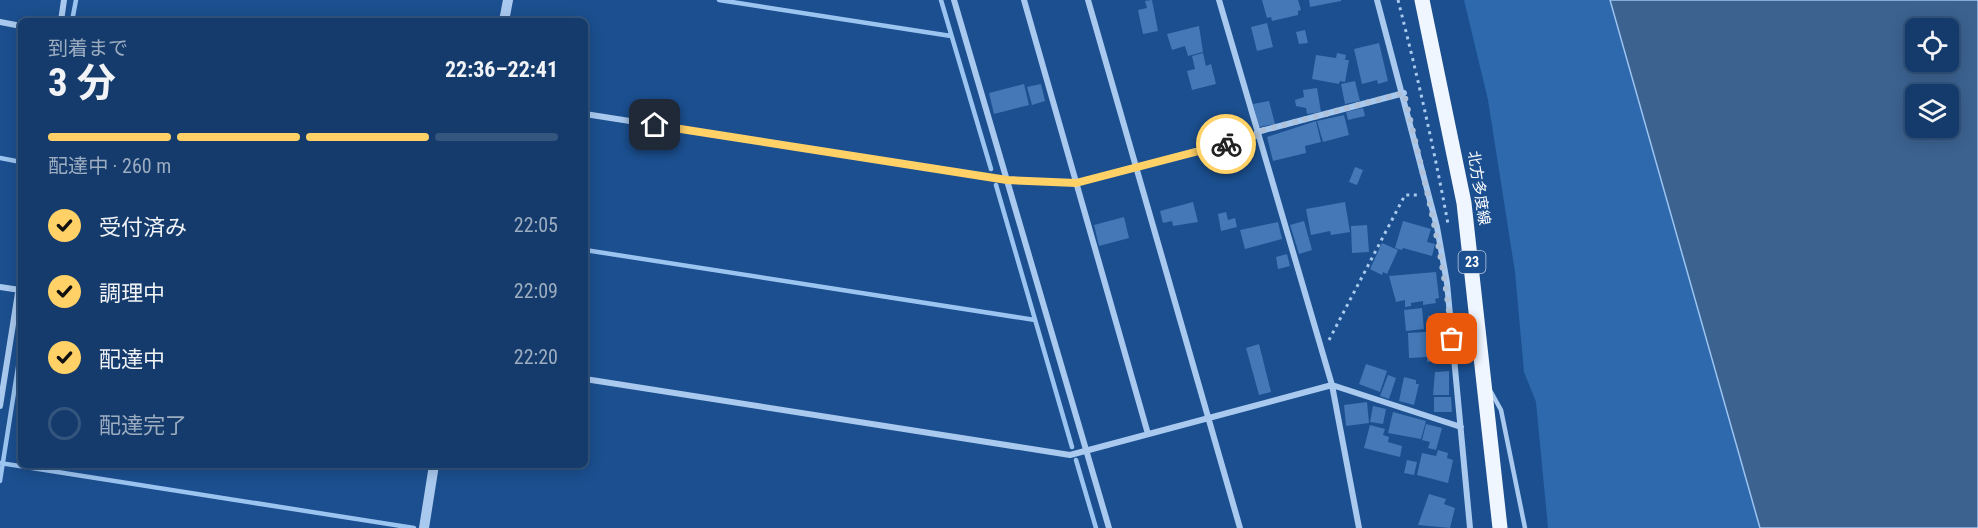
<!DOCTYPE html>
<html lang="ja">
<meta charset="utf-8">
<style>
:root{--surface:#143b6b;--page:#1d4271;--text:#f1f3f6;--muted:#9dadc1;--line:#33557e;--accent:#ffd166}
body{margin:0;font-family:"Roboto Condensed","Noto Sans JP",sans-serif;background:var(--page);color:var(--text);height:100vh;display:flex;flex-direction:column;font-size:22px;white-space:nowrap}
*{box-sizing:border-box;margin:0}
p{font-size:20px;color:var(--muted)}
.icon{flex:none;width:33px;height:33px;fill:none;stroke:currentColor;stroke-width:2;stroke-linecap:round;stroke-linejoin:round}
.map{position:relative;flex:1;overflow:hidden}
.side{position:absolute;left:18px;top:18px;width:570px;height:450px;display:flex;flex-direction:column;background:var(--surface);border-radius:9px;box-shadow:0 3px 15px #0003,0 0 0 2px var(--line)}
.side>*{flex:none}
.tools{position:absolute;left:1905px;top:18px;display:grid;gap:12px}
.tools a{display:grid;place-items:center;width:54px;height:54px;border-radius:9px;background:var(--surface);box-shadow:0 3px 15px #0003,0 0 0 2px var(--line);font-size:30px}
.pin{position:absolute;display:grid;place-items:center;width:51px;height:51px;color:#fff;margin:-26px;border-radius:12px;box-shadow:0 3px 9px #0006}
.courier{position:absolute;display:grid;place-items:center;width:60px;height:60px;margin:-30px;border:4px solid #ffd166;border-radius:50%;background:#fff;color:#222;box-shadow:0 2px 8px #0007}
.headline em{font-style:normal;font-weight:700}
.headline div{display:flex;flex-direction:column-reverse}
.headline{display:flex;align-items:center;justify-content:space-between;height:102px;padding:0 30px}
h1{font-size:39px;font-weight:700;line-height:45px}
.bar{display:grid;grid-template-columns:repeat(4,1fr);gap:9px 6px;align-content:center;height:72px;padding:0 30px}
.bar i{height:8px;border-radius:4px;background:var(--line)}
.bar .on{background:var(--accent)}
.bar p{grid-column:span 4}
ol{padding:0 30px;list-style:none}
li{display:flex;align-items:center;gap:18px;height:66px}
li p{margin-inline-start:auto}
li .icon{padding:6px;border-radius:50%;background:var(--accent);color:#111;stroke-width:4}
li:last-child{color:var(--muted)}
li i{width:33px;height:33px;border:3px solid var(--line);border-radius:50%}
.map>svg:first-child{display:block}
</style>
<div class="map">
<svg width="1978" height="528" viewBox="0 0 1978 528">
<rect width="100%" height="100%" fill="#1b4f8f"/>
<!-- green -->
<path fill="#2e69ad" d="M1464 0H1610L1760 528H1548L1536 402 1524 372 1515 272 1488 100Z"/>
<!-- water -->
<path fill="#3c6290" stroke="#9cc4f0" stroke-width="1.5" fill-rule="evenodd" d="M1610 0H1978V528H1760ZM1916 28H1948V62H1916ZM1916 94H1948V128H1916Z"/>
<g fill="none" stroke-linecap="round" stroke-linejoin="round">
<!-- stream -->
<path stroke="#9cc4f0" stroke-width="4.5" d="M719 0 951 36
M941 0 991 169
M72 21 76 0
M0 158 21 162
M996 185 1072 447
M585 250 1035 320
M1076 460 1096 528
M0 463 414 528
M0 481 21 348"/>
</g>
<!-- building -->
<path fill="#4478b7" d="M1152 0 1158 31 1143 34 1138 10 1147 8 1145 1Z
M1262 0H1298L1301 10 1298 11V15L1272 21 1271 17 1267 18Z
M1309 0H1341V1L1310 7Z
M1267 23 1273 47 1257 51 1251 27Z
M1199 26 1203 52 1188 56 1185 46 1172 50 1167 34Z
M1305 30 1308 43 1299 44 1296 32Z
M1379 43 1388 81 1378 84 1377 80 1362 84 1354 49Z
M1203 53 1206 66 1211 64 1216 84 1192 90 1187 71 1195 69 1192 56Z
M1337 53 1346 55 1345 60H1349L1345 82 1340 81 1339 84 1312 79 1316 55 1336 58Z
M1355 81 1360 101 1345 104 1341 84Z
M1024 84 1029 105 994 114 989 93Z
M1041 84 1045 101 1032 105 1027 87Z
M1317 88 1321 112 1307 114 1306 108 1296 106 1295 100 1304 97 1303 90Z
M1269 101 1275 124 1259 127 1253 104Z
M1363 108 1365 116 1348 120 1346 112Z
M1344 115 1349 135 1323 142 1317 121Z
M1316 121 1321 142 1305 146 1306 153 1273 161 1267 137Z
M1355 167 1363 170 1357 185 1349 182Z
M1193 202 1198 222 1173 226 1172 221 1163 223 1160 211Z
M1345 202 1350 232 1331 235 1330 231 1311 235 1306 209Z
M1226 212 1228 220 1235 218 1237 227 1221 231 1218 214Z
M1124 217 1129 238 1099 246 1094 225Z
M1304 221 1312 250 1299 254 1290 225Z
M1403 221 1431 229 1427 242 1435 244 1432 256 1403 248 1402 250 1395 248Z
M1278 222 1282 239 1245 249 1240 230Z
M1367 225 1369 252 1352 253 1351 226Z
M1382 243 1398 250 1387 274 1383 272 1382 275 1370 269Z
M1287 254 1290 266 1278 269 1276 257Z
M1436 272 1439 298 1435 299 1436 303 1423 305V301L1411 303V306L1405 307V300L1396 302 1389 276Z
M1422 308 1424 329 1406 331 1404 310Z
M1442 315 1443 329H1429L1428 316Z
M1442 331 1445 333 1446 356 1443 359 1427 362V357L1409 358 1408 333Z
M1259 344 1271 392 1259 395 1246 348Z
M1366 364 1387 371 1380 392 1359 384Z
M1449 371V395H1433L1435 372Z
M1388 375 1396 378 1389 399 1380 396Z
M1404 377 1416 380V384H1419L1414 405 1399 401Z
M1434 397H1451L1452 412H1434Z
M1367 402 1369 423 1346 426 1344 405Z
M1373 406 1386 409 1383 424 1370 422Z
M1393 412 1426 421 1421 439 1388 433Z
M1426 424 1442 428 1436 450 1428 448 1430 442 1422 440Z
M1370 425 1385 429 1383 435 1389 437 1388 442 1402 446 1400 457 1364 448Z
M1438 450 1448 453 1447 458 1453 460 1448 483 1417 475 1422 453 1436 456Z
M1407 460 1417 462 1414 475 1404 473Z
M1429 494 1446 499 1444 504 1455 508 1450 528 1418 525Z"/>
<g fill="none" stroke-linecap="round" stroke-linejoin="round">
<!-- path -->
<path stroke="#a9c9ee" stroke-width="3" stroke-dasharray="3 4.5" stroke-linecap="butt" d="M1398 0C1417 74 1434 148 1448 224
M1329 340 1405 195H1420"/>
<!-- service -->
<path stroke="#a9c9ee" stroke-width="4.5" d="M1491 392 1501 410 1525 528"/>
<!-- minor -->
<path stroke="#a9c9ee" stroke-width="6" d="M954 0 1109 528
M1024 0 1148 434
M1088 0 1240 528
M1219 0 1332 385 1359 528
M1377 0 1437 227 1447 283 1470 528
M61 21 64 0
M0 22 21 26
M585 114 1007 180 1076 183 1258 135
M1257 132 1404 93
M0 287 20 290
M585 379 1070 455 1332 385 1461 427
M0 406 21 274"/>
<!-- tertiary -->
<path stroke="#a9c9ee" stroke-width="10" d="M504 21 508 0
M424 528 434 465"/>
<!-- primary -->
<path stroke="#f0f6ff" stroke-width="15" d="M1422 0 1464 203 1500 528"/>
</g>
<g fill="none" stroke-linecap="round" stroke-linejoin="round">
<!-- done -->
<path stroke="#afc1d8" stroke-width="6" stroke-dasharray="0 10.8" d="M1226 144 1258 135 1257 132 1404 93C1423 176 1444 253 1452 339"/>
<!-- route -->
<path stroke="#ffd166" stroke-width="8" d="M655 125 1007 180 1076 183 1226 144"/>
</g>
<g text-anchor="middle" stroke-width="5" stroke-linejoin="round" paint-order="stroke">
<!-- shield labels -->
<rect fill="#1b4f8f" stroke="#bbcadd" stroke-width="1.5" x="1458.5" y="251" width="27" height="22" rx="4.5"/>
<g font-size="14" font-weight="bold" fill="#fff">
<text x="1472" y="267">23</text>
</g>
<!-- street labels -->
<g font-size="15" fill="#fff" stroke="#1b4f8f">
<text transform="translate(1479 188) rotate(81)" y="5">北方多度線</text>
</g>
</g>
</svg>
<div class="tools">
<a><svg class="icon" aria-label="locate" viewBox="0 0 24 24"><circle cx="12" cy="12" r="6"/><path d="M12 2v4M12 18v4M2 12h4M18 12h4"/></svg></a>
<a><svg class="icon" aria-label="layers" viewBox="0 0 24 24"><path d="M12 4l9 5-9 5-9-5zM3 14l9 5 9-5"/></svg></a>
</div>
<div class="pin" style="left:1452px;top:339px;background:#ea580c"><svg class="icon" aria-label="bag" viewBox="0 0 24 24"><path d="M5 8h14l-1 12H6zM9 8a3 3 0 0 1 6 0"/></svg></div>
<div class="pin" style="left:655px;top:125px;background:#1f2937"><svg class="icon" aria-label="home" viewBox="0 0 24 24"><path d="M3 11l9-7 9 7M6 9v11h12V9"/></svg></div>
<div class="courier" style="left:1226px;top:144px"><svg class="icon" aria-label="bike" viewBox="0 0 24 24"><circle cx="6" cy="16" r="4"/><circle cx="18" cy="16" r="4"/><path d="M6 16l4-8h5l3 8M10 8l3 8H6M13 5h3"/></svg></div>
<section class="side">
<div class="headline"><div><h1>3 分</h1><p>到着まで</p></div><em>22:36–22:41</em></div>
<div class="bar"><i class="on"></i><i class="on"></i><i class="on"></i><i></i><p>配達中 · 260 m</p></div>
<ol>
<li><svg class="icon" aria-label="check" viewBox="0 0 24 24"><path d="M5 12l5 5 9-10"/></svg>受付済み<p>22:05</p></li>
<li><svg class="icon" aria-label="check" viewBox="0 0 24 24"><path d="M5 12l5 5 9-10"/></svg>調理中<p>22:09</p></li>
<li><svg class="icon" aria-label="check" viewBox="0 0 24 24"><path d="M5 12l5 5 9-10"/></svg>配達中<p>22:20</p></li>
<li><i></i>配達完了</li>
</ol>
</section>
</div>
